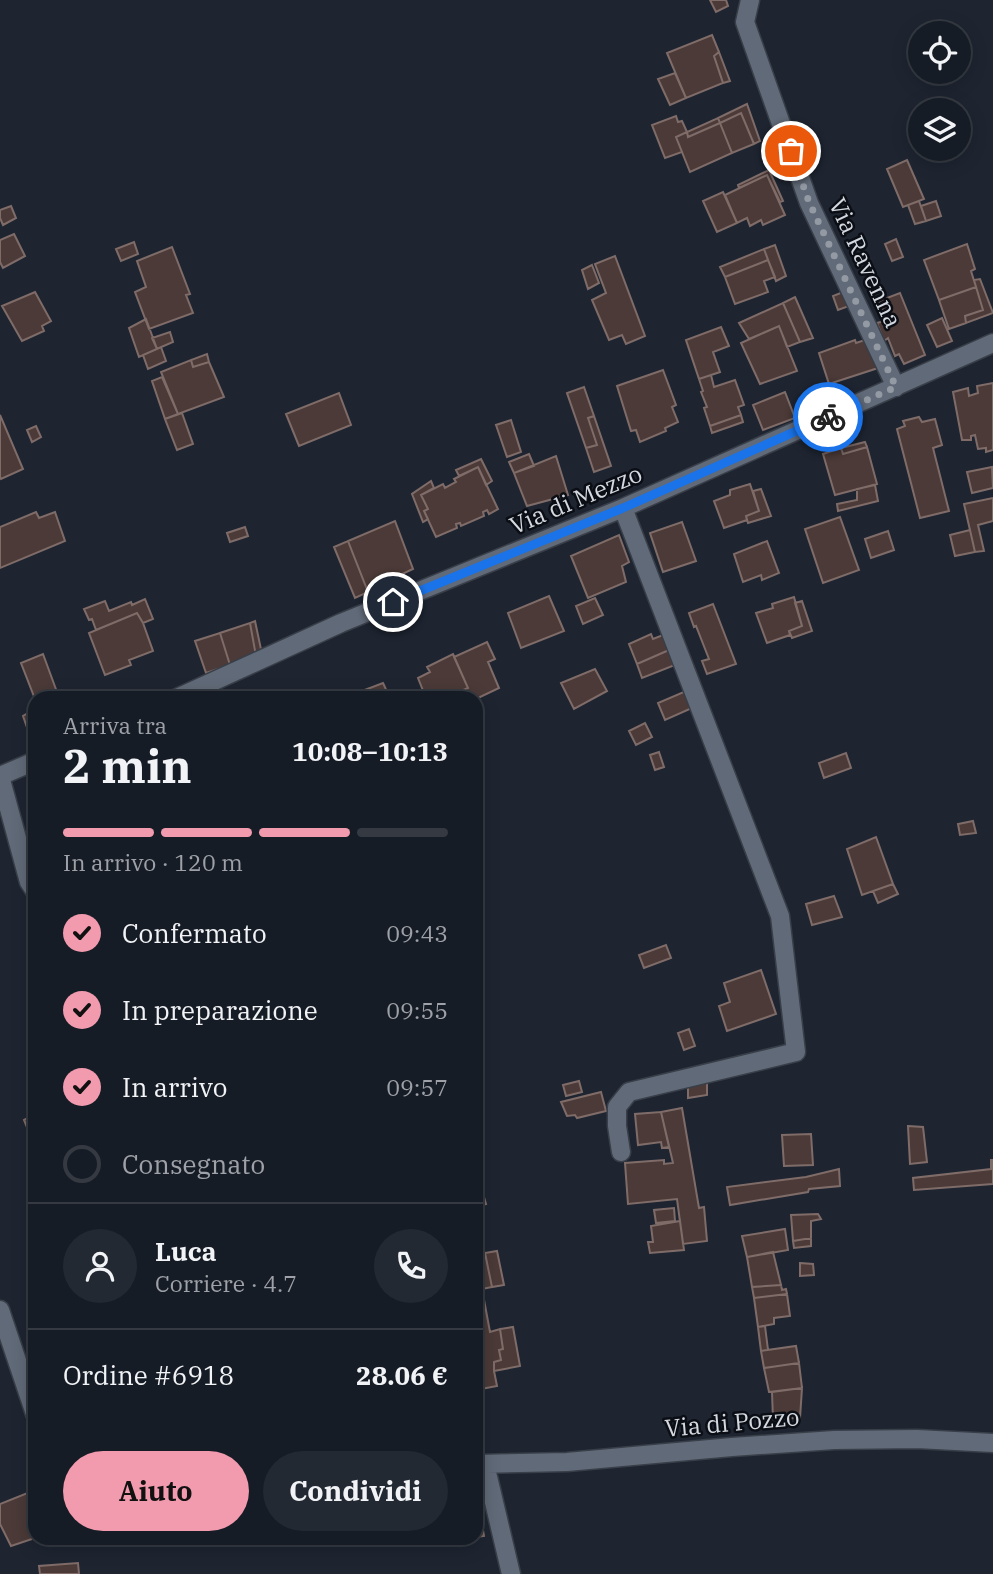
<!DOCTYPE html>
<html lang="it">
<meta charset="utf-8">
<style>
:root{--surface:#161c25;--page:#232932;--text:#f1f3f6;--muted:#9ea1a7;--line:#353a42;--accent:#f29aae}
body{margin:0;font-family:"IBM Plex Serif",serif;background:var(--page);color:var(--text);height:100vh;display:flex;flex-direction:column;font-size:26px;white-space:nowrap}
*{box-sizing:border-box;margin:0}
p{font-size:23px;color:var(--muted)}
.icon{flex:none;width:38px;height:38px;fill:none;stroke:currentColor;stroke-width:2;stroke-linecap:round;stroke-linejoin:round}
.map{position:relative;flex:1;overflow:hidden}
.panel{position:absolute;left:28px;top:691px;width:455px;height:854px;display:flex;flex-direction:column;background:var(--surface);border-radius:21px;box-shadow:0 4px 18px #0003,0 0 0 2px var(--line)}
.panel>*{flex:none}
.controls{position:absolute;left:908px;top:21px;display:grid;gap:14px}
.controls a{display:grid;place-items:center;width:63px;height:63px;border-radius:50%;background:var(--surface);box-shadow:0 4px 18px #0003,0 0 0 2px var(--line);font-size:35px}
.pin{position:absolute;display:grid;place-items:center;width:60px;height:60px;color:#fff;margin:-30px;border:4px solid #fff;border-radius:50%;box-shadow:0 2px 7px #0007}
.courier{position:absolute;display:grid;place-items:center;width:70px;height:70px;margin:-35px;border:5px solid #1a73e8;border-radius:50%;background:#fff;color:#222;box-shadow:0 2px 9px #0007}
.overview em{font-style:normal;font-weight:800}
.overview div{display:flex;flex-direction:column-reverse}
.overview{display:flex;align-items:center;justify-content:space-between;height:119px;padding:0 35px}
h1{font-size:46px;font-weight:800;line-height:52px}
.bar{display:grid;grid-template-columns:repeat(4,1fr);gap:10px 7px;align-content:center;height:84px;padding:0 35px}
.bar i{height:9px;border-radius:5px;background:var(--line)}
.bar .on{background:var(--accent)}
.bar p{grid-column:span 4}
.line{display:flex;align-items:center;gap:18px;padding:0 35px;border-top:2px solid var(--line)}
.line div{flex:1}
.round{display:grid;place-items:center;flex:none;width:74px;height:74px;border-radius:37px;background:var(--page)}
ol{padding:0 35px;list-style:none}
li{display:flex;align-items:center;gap:21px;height:77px}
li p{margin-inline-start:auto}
li .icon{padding:7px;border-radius:50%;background:var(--accent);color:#111;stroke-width:4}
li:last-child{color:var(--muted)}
li i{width:38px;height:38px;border:4px solid var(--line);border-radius:50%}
.primary-button{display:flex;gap:14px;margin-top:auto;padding:14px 35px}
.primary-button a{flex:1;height:80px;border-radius:42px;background:var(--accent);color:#111;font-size:28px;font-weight:800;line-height:80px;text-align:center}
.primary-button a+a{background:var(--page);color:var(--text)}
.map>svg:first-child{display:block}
</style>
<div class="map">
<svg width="993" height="1574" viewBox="0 0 993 1574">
<rect width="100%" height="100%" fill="#1e2531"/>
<!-- building -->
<path fill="#4b3a37" stroke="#7f6c69" stroke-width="2" d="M710 0H726L728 6 716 12Z
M712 35 719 52 714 56 723 83 686 98 667 53Z
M719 52 730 81 723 83 714 56Z
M675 73 686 98 670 105 658 79Z
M747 104 760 141 754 144 741 113 720 123 718 118Z
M961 106 969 122 959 127V110H951Z
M741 113 754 144 732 153 720 123Z
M676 116 678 122 682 121 687 132 676 137 682 152 665 158 652 125Z
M718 118 720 123 688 137 687 132Z
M720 123 732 153 690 172 676 137 687 132 688 137Z
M907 160 924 199 903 207 887 169Z
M769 170 783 201 780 202 767 175 739 188 738 185Z
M767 175 785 215 763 225 761 220 750 226 747 218 737 223 725 195Z
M723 192 737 223 717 232 703 201Z
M919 201 926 221 915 224 908 205Z
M936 201 941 216 926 221 921 206Z
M11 206 16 218 3 225 0 218V210Z
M14 234 25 256 3 268 0 262V240Z
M896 239 903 257 892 261 885 244Z
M134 242 138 254 121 261 116 249Z
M967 244 975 269 971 271 976 287 939 300 924 260Z
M775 245 786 276 776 281 764 249Z
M172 247 190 294 186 295 193 313 149 329 135 292 146 287 137 261Z
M764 249 768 260 725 277 720 267Z
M615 256 645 336 626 344 622 335 609 340 592 300 606 293 595 264Z
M768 260 775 277 764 281 768 292 735 304 725 277Z
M592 265 599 283 588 289 582 270Z
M980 279 993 313 966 323 965 316 983 310 974 280Z
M976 287 983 310 965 316 966 323 949 329 939 300Z
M35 292 51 321 42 326 44 331 22 341 2 306Z
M843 292 849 306 838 310 833 296Z
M900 293 925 355 904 364 899 354 895 356 888 338 884 341 877 323 888 320 879 301Z
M795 297 813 338 800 342 783 303Z
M783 303 800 342 787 347 779 326 749 339 739 323Z
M942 318 952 341 937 347 927 325Z
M146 319 157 349 139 357 129 328Z
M779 326 797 371 760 384 741 343Z
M721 327 729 346 713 352 720 372 699 379 686 340Z
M170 332 173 342 157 349 152 338Z
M868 339 878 368 829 384 819 353 855 340 856 343Z
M161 347 166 361 148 369 143 355Z
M207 354 209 362 193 367 191 360Z
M191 360 193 367 209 362 224 397 178 414 161 372Z
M663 370 676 405 672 407 678 422 665 428 666 431 640 442 636 430 631 431 617 386Z
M711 375 714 387 735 380 744 405 738 407 741 415 710 426 704 408 707 407 701 392 703 391 699 379Z
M162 377 178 414 165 419 152 381Z
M993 383V450L986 452V448L978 449 975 435 971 436V440H962L953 392 968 388 969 396 978 393 977 386Z
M584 387 594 416 588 418 597 445 586 448 567 393Z
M785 392 795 418 763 430 753 405Z
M339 393 351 425 299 446 286 414Z
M182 413 193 444 177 450 165 419Z
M0 415 23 469 1 479 0 477Z
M741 415 743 422 712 433 710 426Z
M594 416 611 466 594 472 586 448 597 445 588 418Z
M919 417 922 422 935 419 942 445 933 448 949 511 920 518 897 429 905 426 903 421Z
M511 420 521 452 507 457 496 425Z
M36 426 41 437 32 442 27 430Z
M865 442 867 447 843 454 841 448Z
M867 447 877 484 835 495 823 454 841 448 843 454Z
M529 454 534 466 514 473 509 462Z
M556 456 568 495 527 506 514 473Z
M481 459 492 481 486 485 478 467 459 476 456 470Z
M478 467 498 509 489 514 487 510 483 512 484 516 461 526 460 523 456 524 457 528 436 537 424 511 428 509 421 495 443 484 445 488 456 482 454 479Z
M992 467 993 488 972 493 967 472Z
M431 481 434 488 421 495 428 509 424 511 428 519 423 522 412 494Z
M750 484 759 511 746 516 747 520 724 528 714 501 730 495V490Z
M875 485 878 501 838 511 837 504 857 500V489Z
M761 489 771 516 748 523 746 516 759 511 753 491Z
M993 498V521L978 525 984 551 975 552 964 504Z
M36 512 39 518 55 512 65 541 0 568V527Z
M840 517 859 570 823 583 805 529Z
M395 521 413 569 385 582 386 584 368 592 348 541Z
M682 522 696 561 663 572 650 533Z
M245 527 248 536 230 542 227 533Z
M970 530 975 552 955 556 950 535Z
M888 531 894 550 871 558 865 539Z
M619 535 629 562 622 566 626 582 588 598 571 556Z
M348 541 368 592 355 598 334 547Z
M767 541 779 573 762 580 761 575 743 582 734 554Z
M549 596 564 631 521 648 508 613Z
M794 597 802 626 789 631 790 635 767 643 756 613 773 608 772 604Z
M595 598 603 615 583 624 576 606Z
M145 599 153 619 143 623 137 613 96 630 92 619 89 620 84 609 105 601 109 611 131 602 132 605Z
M802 601 812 631 792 638 789 631 802 626 795 603Z
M713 604 736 664 707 674 702 661 709 659 696 626 694 627 689 613Z
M137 613 143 623 153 651 129 660 131 665 105 675 89 633Z
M255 621 262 654 256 656 250 623Z
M250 623 256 656 230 665 220 633Z
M220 633 230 665 206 673 195 641Z
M651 634 653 639 663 635 669 650 637 664 629 644Z
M487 642 495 659 488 662 499 688 476 699 464 698 461 691 468 688 454 657Z
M669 650 675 665 642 678 637 664Z
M43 654 57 692 35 699 21 663Z
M453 654 468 688 461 691 464 698H426L418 678 430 672 427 667Z
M595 669 607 691 574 709 561 683Z
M383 683 390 698H357L362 696V691Z
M686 691 692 708 665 720 658 703Z
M35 709V733L30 736 23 716Z
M645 723 652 737 636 745 629 731Z
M659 752 664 767 655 770 650 755Z
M846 753 851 768 824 778 819 763Z
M973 821 976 833 960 835 958 824Z
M876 837 893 884 862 895 847 849Z
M893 884 898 894 878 903 873 891Z
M834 896 842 917 812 925 806 904Z
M666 945 671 958 644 968 639 955Z
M761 970 776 1014 727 1031 719 1006 730 1002 724 983Z
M689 1029 695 1046 684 1050 678 1033Z
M707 1080V1095L688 1098V1081Z
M579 1081 582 1092 566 1096 563 1085Z
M601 1092 606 1111 577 1118 575 1115 567 1116 561 1102Z
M682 1108 699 1208 704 1207 707 1241 683 1244 677 1199 628 1204 625 1163 664 1160V1164L673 1163 661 1112Z
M661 1112 669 1147 662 1148 661 1142 638 1145 635 1114Z
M35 1114V1147L24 1120Z
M908 1126 923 1127 927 1162 910 1164Z
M811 1134 813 1165 784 1166 782 1135Z
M991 1160H993V1184L914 1190 913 1178 991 1169Z
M476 1169 486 1204 476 1207Z
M839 1169 840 1186 809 1189 808 1192 730 1205 727 1187 806 1177Z
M674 1208 675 1221 656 1223 654 1210Z
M818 1214 821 1219 811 1221V1238L793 1241 791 1215Z
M680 1221 684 1250 650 1253 648 1242H653L651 1226Z
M785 1229 788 1250 747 1257 742 1236Z
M811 1238V1246L794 1248 793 1241Z
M497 1251 504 1285 492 1287 485 1253Z
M773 1252 781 1285 752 1287 747 1257Z
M485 1253 492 1287 482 1289 490 1332 500 1329 503 1349 499 1350 501 1360 494 1362V1371L497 1386 476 1390V1292L481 1291 476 1266V1255Z
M800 1263 813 1264 814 1275 800 1276Z
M781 1285 782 1290 786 1289 787 1294 754 1298 752 1287Z
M787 1294 790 1316 774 1318V1324L758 1327 754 1298Z
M765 1326 768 1350 761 1351 758 1327Z
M513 1327 520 1366 494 1371V1362L501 1360 499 1350 503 1349 500 1329Z
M796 1346 799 1363 764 1368 761 1351Z
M799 1363 802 1388 769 1392 764 1368Z
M802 1388 800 1418 773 1419 772 1392Z
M476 1491 484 1536 476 1537Z
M30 1492 35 1504V1538L11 1546 0 1524V1504Z
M78 1563 79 1574H40L39 1566Z"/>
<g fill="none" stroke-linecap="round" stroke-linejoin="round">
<defs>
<path id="minor" d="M750 0 745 22 809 203 896 387
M177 698 341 623 623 508 993 343
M35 761 0 776 29 882 35 891
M621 1152 617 1126V1107L629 1092 796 1052 780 916 623 508
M0 1310 35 1414
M476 1464 567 1462 732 1447 834 1440 917 1439 993 1443
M485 1464 511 1574"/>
</defs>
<!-- minor casing -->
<use href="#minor" stroke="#393f49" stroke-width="21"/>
<!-- minor -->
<use href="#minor" stroke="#616a78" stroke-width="18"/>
</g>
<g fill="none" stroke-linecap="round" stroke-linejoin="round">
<!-- done -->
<path stroke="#949aa3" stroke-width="7" stroke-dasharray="0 12.6" d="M791 151 809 202 896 387 828 417"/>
<!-- route -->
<path stroke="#1a73e8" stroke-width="9" d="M393 602 623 508 828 417"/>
</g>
<g text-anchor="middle" stroke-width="5" stroke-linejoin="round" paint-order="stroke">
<!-- street labels -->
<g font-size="24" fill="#d4d9e1" stroke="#0b0e14">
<text transform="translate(865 263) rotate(65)" y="8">Via Ravenna</text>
<text transform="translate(576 500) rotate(-23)" y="8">Via di Mezzo</text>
<text transform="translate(732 1423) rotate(-5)" y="8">Via di Pozzo</text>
</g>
</g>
</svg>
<div class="controls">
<a><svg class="icon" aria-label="locate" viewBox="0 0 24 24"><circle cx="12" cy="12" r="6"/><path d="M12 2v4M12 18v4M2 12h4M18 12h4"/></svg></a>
<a><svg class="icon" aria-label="layers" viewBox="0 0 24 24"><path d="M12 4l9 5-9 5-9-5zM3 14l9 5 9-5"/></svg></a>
</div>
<div class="pin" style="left:791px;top:151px;background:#ea580c"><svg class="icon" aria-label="bag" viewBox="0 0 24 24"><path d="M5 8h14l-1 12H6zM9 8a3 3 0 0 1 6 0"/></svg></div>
<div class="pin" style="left:393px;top:602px;background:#1f2937"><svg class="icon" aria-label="home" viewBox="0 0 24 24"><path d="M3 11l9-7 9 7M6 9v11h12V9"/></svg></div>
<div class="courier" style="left:828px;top:417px"><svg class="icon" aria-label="bike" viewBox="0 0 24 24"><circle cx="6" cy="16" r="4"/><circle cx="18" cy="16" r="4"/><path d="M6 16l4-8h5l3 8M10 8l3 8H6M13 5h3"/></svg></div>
<section class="panel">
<div class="overview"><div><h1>2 min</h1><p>Arriva tra</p></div><em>10:08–10:13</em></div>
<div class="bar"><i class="on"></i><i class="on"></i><i class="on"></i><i></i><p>In arrivo · 120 m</p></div>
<ol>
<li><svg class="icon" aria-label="check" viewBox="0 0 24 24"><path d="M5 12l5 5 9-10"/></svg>Confermato<p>09:43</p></li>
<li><svg class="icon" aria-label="check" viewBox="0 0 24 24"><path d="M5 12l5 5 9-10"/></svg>In preparazione<p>09:55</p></li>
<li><svg class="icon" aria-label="check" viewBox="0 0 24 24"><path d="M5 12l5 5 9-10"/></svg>In arrivo<p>09:57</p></li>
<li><i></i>Consegnato</li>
</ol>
<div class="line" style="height:126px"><a class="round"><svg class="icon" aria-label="person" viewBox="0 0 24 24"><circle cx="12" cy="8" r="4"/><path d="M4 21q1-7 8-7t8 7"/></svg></a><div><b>Luca</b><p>Corriere · 4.7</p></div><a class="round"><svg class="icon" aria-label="phone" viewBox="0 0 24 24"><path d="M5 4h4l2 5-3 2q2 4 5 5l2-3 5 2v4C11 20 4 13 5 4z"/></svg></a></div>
<div class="line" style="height:91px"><div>Ordine #6918</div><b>28.06 €</b></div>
<div class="primary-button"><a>Aiuto</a><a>Condividi</a></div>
</section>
</div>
